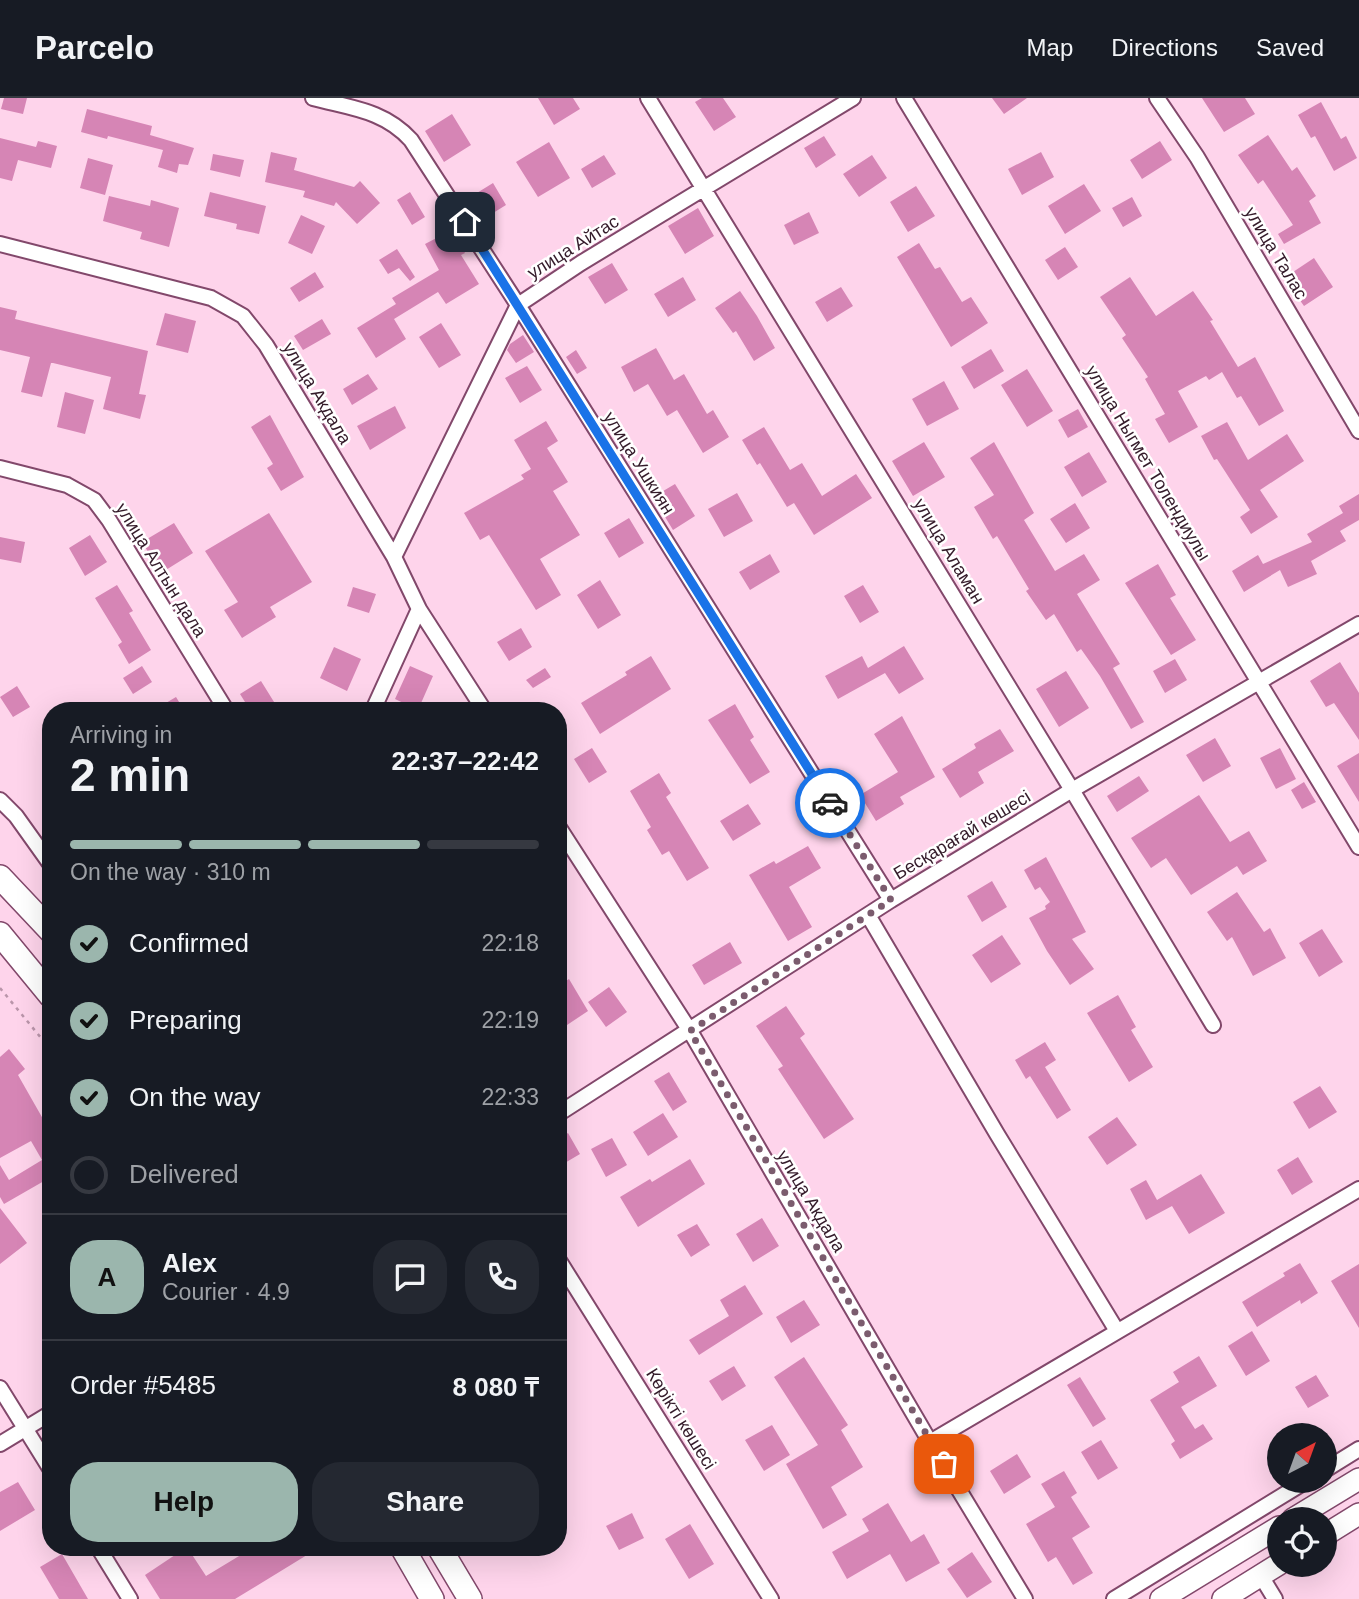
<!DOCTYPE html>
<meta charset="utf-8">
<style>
:root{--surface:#171b24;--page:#242831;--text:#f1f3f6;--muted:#9ea1a6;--line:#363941;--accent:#9bb6ad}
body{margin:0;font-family:Helvetica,sans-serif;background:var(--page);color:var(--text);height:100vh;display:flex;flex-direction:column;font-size:26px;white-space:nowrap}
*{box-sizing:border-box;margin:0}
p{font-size:23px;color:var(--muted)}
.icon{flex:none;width:38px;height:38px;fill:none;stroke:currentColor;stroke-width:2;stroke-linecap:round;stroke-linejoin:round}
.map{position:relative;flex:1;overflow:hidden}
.sheet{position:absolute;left:42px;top:604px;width:525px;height:854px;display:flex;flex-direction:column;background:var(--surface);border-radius:28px;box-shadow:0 7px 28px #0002}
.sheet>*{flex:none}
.needle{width:46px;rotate:41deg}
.buttons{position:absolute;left:1267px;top:1325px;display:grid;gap:14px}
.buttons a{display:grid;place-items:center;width:70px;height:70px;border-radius:50%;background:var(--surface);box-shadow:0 7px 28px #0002;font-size:35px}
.pin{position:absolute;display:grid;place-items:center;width:60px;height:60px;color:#fff;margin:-30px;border-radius:14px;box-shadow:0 4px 10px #0006}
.courier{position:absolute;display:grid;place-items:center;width:70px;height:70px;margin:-35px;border:5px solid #1a73e8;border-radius:50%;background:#fff;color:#222;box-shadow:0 2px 9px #0007}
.summary em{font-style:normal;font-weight:800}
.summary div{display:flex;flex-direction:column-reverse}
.summary{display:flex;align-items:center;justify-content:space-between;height:119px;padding:0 28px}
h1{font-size:46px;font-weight:800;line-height:52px}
.bar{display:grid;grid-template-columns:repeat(4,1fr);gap:10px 7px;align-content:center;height:84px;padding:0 28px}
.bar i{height:9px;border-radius:5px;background:var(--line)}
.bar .selected{background:var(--accent)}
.bar p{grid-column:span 4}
.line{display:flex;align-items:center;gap:18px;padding:0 28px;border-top:2px solid var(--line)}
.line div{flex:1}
.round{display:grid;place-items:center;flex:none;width:74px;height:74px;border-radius:28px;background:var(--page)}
ol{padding:0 28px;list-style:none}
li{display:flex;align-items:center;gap:21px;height:77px}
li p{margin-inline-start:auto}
li .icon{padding:7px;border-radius:50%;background:var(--accent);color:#111;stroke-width:4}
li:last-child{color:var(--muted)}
li i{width:38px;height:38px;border:4px solid var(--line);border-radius:50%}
.action{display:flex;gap:14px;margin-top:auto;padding:14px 28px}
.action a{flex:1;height:80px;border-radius:28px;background:var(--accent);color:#111;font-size:28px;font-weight:800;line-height:80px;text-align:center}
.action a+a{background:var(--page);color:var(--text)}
header{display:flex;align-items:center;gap:42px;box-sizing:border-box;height:98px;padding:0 35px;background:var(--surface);border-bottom:2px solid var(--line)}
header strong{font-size:33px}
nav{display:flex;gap:38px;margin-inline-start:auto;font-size:24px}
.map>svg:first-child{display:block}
</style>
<header>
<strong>Parcelo</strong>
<nav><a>Map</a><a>Directions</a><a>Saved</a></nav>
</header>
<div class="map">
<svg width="1359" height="1501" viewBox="0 0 1359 1501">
<rect width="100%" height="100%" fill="#fed4eb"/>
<!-- building -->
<path fill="#d685b5" d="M4 0H27L23 16 1 11Z
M538 0H573L580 11 554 27Z
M702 0H723L736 19 714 33 695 4Z
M992 0H1027L1004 16Z
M1202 0H1245L1255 16 1224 34Z
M1321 4 1341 41 1346 38 1357 60 1334 73 1315 38 1311 40 1298 17Z
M87 11 152 28 150 37 194 50 188 67 179 66 177 75 158 69 163 52 108 38 107 41 81 34Z
M452 16 471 47 444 64 425 33Z
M1268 37 1292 73 1297 69 1316 98 1309 103 1321 125 1284 146 1278 136 1293 127 1263 82 1258 86 1238 57Z
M824 38 836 57 816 70 804 50Z
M0 40 36 49 38 43 57 48 51 70 18 62 12 83 0 80Z
M1160 43 1172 62 1142 81 1130 62Z
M549 44 570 80 538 99 516 64Z
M271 54 297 60 294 72 354 89 360 83 380 105 357 126 336 104 334 108 303 99 305 93 265 84Z
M1041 54 1054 79 1022 97 1008 71Z
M213 56 244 62 240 79 210 72Z
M604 57 616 76 592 90 581 71Z
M872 57 887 80 859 99 843 76Z
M88 60 113 67 105 97 80 90Z
M493 85 506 107 485 120 472 98Z
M1084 86 1101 113 1065 136 1048 108Z
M916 88 935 118 908 134 890 104Z
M210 94 266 108 259 136 236 131 237 126 204 118Z
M410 94 425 119 412 127 397 102Z
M109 98 150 108 151 102 179 110 169 149 140 141 142 134 103 123Z
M1132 99 1142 118 1123 129 1112 110Z
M698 110 714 138 685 156 668 128Z
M809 114 819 135 794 147 784 127Z
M301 117 325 128 312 156 288 145Z
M452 132 465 155 461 157 479 186 446 206 438 194 394 221 406 241 376 260 357 230 396 206 392 200 439 172 425 146Z
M919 145 935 171 940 169 962 204 971 199 988 225 951 249 897 159Z
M1065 149 1078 169 1058 182 1045 162Z
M397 151 415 179 410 183 399 170 388 176 379 162Z
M1314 160 1333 189 1304 208 1284 180Z
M612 165 628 192 605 206 588 179Z
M315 174 324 189 299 204 290 190Z
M683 179 696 202 668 219 654 196Z
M1130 179 1156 218 1193 193 1213 222 1210 223 1238 269 1255 259 1284 313 1259 328 1241 298 1237 300 1222 274 1209 282 1206 278 1178 293 1198 329 1169 345 1155 321 1165 316 1145 281 1148 279 1122 240 1126 237 1100 199Z
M841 189 853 208 827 224 815 204Z
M740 193 757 218 775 250 754 263 736 233 733 235 715 210Z
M0 209 17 213 15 221 148 253 139 296 146 297 140 321 103 311 111 279 53 265H51L42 299 21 294 30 259 0 252Z
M165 215 196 223 188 255 156 247Z
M322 221 331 236 303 252 294 238Z
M441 225 461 257 439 270 419 239Z
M523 237 534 254 516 265 507 252 510 246Z
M656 250 674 282 684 276 707 316 713 312 729 339 703 355 677 312 667 318 648 286 634 294 621 269Z
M991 251 1004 273 974 291 961 269Z
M576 252 587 270 577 276 566 259Z
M527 268 542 292 520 305 505 280Z
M1027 271 1053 313 1027 329 1001 287Z
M368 276 378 291 352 307 343 291Z
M944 283 959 311 927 328 912 301Z
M65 294 94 302 85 336 57 329Z
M395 308 406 330 370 352 357 328Z
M1078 311 1088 329 1068 340 1058 322Z
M270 317 304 379 281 393 267 370 273 366 251 329Z
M546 323 558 343 547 350 568 384 553 393 580 437 540 461 561 497 536 512 489 437 480 442 464 415 524 381 521 377 531 371 514 342Z
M1227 324 1248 362 1287 336 1304 363 1260 392 1278 419 1251 436 1240 419 1250 412 1217 361 1214 362 1201 338Z
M764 329 790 372 802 365 822 398 856 376 872 400 814 437 794 405 787 409 760 365 757 367 742 342Z
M924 344 945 379 913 398 892 363Z
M994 344 1034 415 1024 422 1055 473 1084 456 1100 482 1077 496 1120 566 1113 570 1144 624 1131 631 1100 578 1081 551 1077 554 1054 516 1046 522 1026 493 1029 491 997 438 993 441 974 409 994 397 970 360Z
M1089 354 1107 384 1082 399 1064 369Z
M675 386 695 418 673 432 653 399Z
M737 395 753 423 724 439 708 411Z
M1359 396V422L1340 433 1346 443 1311 463 1317 476 1288 489 1280 472 1244 494 1232 473 1258 457 1263 466 1312 444 1307 436 1343 415 1339 408Z
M1075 405 1090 430 1066 445 1050 421Z
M269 415 312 484 270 509 276 519 242 540 224 512 238 504 205 453Z
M629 420 644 445 619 460 604 435Z
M174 425 193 455 161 475 142 444Z
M90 437 107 464 85 478 69 450Z
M0 439 25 444 21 465 0 461Z
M770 456 780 474 750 492 739 474Z
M1158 466 1176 497 1170 500 1196 542 1171 557 1125 485Z
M600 482 621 517 598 531 577 497Z
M117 487 133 513 129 515 151 552 129 566 118 547 122 544 95 500Z
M863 487 879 514 860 525 844 498Z
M353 489 376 496 369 515 347 508Z
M521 530 532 549 509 563 497 544Z
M904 548 924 581 899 596 885 575 838 601 825 578 862 558 868 570Z
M334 549 361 561 347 593 320 580Z
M651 558 671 591 600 636 581 605 627 577 625 574Z
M1175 561 1187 582 1165 595 1153 573Z
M1340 564 1359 595V642L1334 605 1326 609 1310 583Z
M142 568 152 584 133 596 123 580Z
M410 568 433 578 418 612 395 601Z
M545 570 551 579 533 590 526 582Z
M1066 573 1089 610 1059 629 1036 591Z
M261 583 279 612H250L240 596Z
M17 588 30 609 13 619 0 599Z
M176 599 184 612H154Z
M735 606 754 639 750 642 770 674 750 686 708 622Z
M902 618 935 679 900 699 904 706 876 723 860 697 898 674 874 636Z
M1000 631 1014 653 978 674 984 685 960 700 942 671 976 650 974 646Z
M1215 640 1231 668 1203 684 1186 657Z
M592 650 607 674 589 685 574 661Z
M1280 650 1296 681 1276 691 1260 660Z
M1359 655V704L1337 668Z
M659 675 671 695 666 699 709 770 687 783 669 753 662 757 647 732 651 729 630 693Z
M1139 678 1149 693 1117 714 1107 698Z
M1304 684 1316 704 1302 711 1291 692Z
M1199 697 1230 744 1249 733 1267 763 1243 777 1237 768 1191 797 1166 760 1151 770 1131 740Z
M748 706 761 726 733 743 720 723Z
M808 748 821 770 789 789 812 829 788 843 749 777 774 763 776 766Z
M1046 759 1086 834 1072 841 1094 871 1070 887 1047 853 1029 820 1046 811 1045 808 1050 804 1040 789 1035 792 1024 772Z
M992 783 1007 809 982 824 967 798Z
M1237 794 1264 834 1270 830 1286 860 1253 878 1232 839 1227 843 1207 814Z
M1322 831 1343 864 1319 879 1299 845Z
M1002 837 1021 866 991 885 972 857Z
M730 844 742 865 704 887 692 867Z
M569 881 588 913 558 933V888Z
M609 889 627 914 606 929 588 904Z
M1118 897 1136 929 1131 932 1153 969 1129 984 1087 915Z
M786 908 805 936 800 940 854 1021 824 1041 778 971 783 968 756 928Z
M1045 944 1056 962 1045 969 1071 1012 1057 1021 1030 978 1026 981 1015 962Z
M9 951 25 971 18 977 51 1035V1079L4 1106 0 1099V1067L9 1082 42 1062 31 1043 0 1060V959Z
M669 974 687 1004 673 1013 654 983Z
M1320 988 1337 1014 1309 1031 1293 1004Z
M663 1015 678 1039 648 1058 633 1034Z
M1117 1019 1137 1047 1107 1067 1088 1039Z
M568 1035 580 1056 558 1069V1041Z
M612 1040 627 1067 606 1079 591 1051Z
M1298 1059 1313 1084 1292 1097 1277 1072Z
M690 1061 705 1086 638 1129 620 1099 650 1081 652 1084Z
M1201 1076 1225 1115 1189 1136 1172 1108 1146 1122 1130 1091 1146 1082 1157 1102Z
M0 1110 27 1145 0 1166Z
M762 1120 779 1148 753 1164 736 1136Z
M697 1126 710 1147 691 1159 677 1137Z
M1300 1165 1318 1195 1301 1206 1300 1202 1257 1229 1242 1204 1285 1178 1283 1175Z
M1359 1166V1230L1331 1183Z
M745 1187 763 1216 699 1257 689 1242 729 1218 720 1202Z
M804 1202 820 1227 791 1245 776 1219Z
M1252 1233 1270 1263 1246 1278 1228 1248Z
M1199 1258 1217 1288 1181 1309 1195 1331 1203 1326 1213 1341 1180 1361 1171 1346 1175 1343 1150 1302 1179 1284 1173 1274Z
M804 1259 848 1327 841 1332 863 1369 831 1389 847 1417 823 1431 786 1366 818 1347 774 1279Z
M734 1268 746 1288 722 1303 709 1283Z
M1316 1277 1329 1298 1308 1310 1295 1289Z
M1080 1279 1106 1321 1093 1329 1067 1287Z
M772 1327 790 1357 764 1373 745 1342Z
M1101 1342 1118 1370 1098 1382 1081 1354Z
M1017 1356 1031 1379 1004 1396 990 1373Z
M1064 1373 1077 1395 1071 1399 1090 1429 1072 1440 1093 1475 1073 1487 1056 1459 1048 1464 1026 1426 1055 1409 1041 1386Z
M18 1384 35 1412 0 1433V1394Z
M888 1405 911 1444 924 1436 940 1465 906 1484 890 1456 847 1481 832 1454 869 1433 862 1421Z
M632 1415 644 1440 619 1452 606 1428Z
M690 1426 714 1466 689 1481 665 1441Z
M187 1449 206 1478 254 1449H320L235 1501H160L145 1477Z
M972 1454 992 1484 967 1500 947 1471Z
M62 1456 88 1501H59L40 1469Z"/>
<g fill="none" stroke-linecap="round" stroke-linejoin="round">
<defs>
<path id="street" d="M313 0C350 10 384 12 411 42L518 207 891 802
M648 0 1072 692 1213 927
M904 0 1359 749
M1157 0 1197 59 1359 333
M0 146 211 200 243 218 266 247 394 459 419 511 484 612
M0 370 67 387 94 402 109 422 226 612
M394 459 518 207 581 165 853 0
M373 612 419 511
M0 702 16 718 51 767
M558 728 690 933 930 1344 1025 1501
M868 817 997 1036 1117 1233
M558 1016 891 802 1072 692 1359 526
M558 1161 771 1501
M0 1290 51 1372
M930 1344 1359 1091
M0 1346 51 1315
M1325 1372 1359 1351
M98 1449 130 1501
M1261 1478 1275 1501
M1114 1501 1308 1382"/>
<path id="secondary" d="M1293 1421 1359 1381
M1325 1437 1359 1416
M1161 1501 1279 1429
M1223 1501 1279 1466"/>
<path id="primary" d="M0 779 51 833
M0 836 51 898
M402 1449 432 1501
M439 1449 470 1501"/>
</defs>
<!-- street casing -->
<use href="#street" stroke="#82486b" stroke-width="18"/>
<!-- secondary casing -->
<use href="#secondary" stroke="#82486b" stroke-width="24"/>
<!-- primary casing -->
<use href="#primary" stroke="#82486b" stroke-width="26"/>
<!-- path -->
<path stroke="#ba95aa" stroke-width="2.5" stroke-dasharray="3.5 5" stroke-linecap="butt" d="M0 890 51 952"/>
<!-- street -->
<use href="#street" stroke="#fff" stroke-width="14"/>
<!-- secondary -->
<use href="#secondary" stroke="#fff" stroke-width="21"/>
<!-- primary -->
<use href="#primary" stroke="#fff" stroke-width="23"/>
</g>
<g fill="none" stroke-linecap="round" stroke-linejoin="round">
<!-- done -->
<path stroke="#7b5c6e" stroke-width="7" stroke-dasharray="0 12.6" d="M830 705 891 802 690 933 944 1366"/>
<!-- route -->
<path stroke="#1a73e8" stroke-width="9" d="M465 124 830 705"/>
</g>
<g text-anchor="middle" stroke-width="5" stroke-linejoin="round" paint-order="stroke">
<!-- street labels -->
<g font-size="18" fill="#341b2a" stroke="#fff">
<text transform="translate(573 149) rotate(-32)" y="6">улица Айтас</text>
<text transform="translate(1276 155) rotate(59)" y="6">улица Талас</text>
<text transform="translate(317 295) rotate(59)" y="6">улица Акдала</text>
<text transform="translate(639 365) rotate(58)" y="6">улица Ушкиян</text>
<text transform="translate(1148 365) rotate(59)" y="6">улица Ныгмет Толендиулы</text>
<text transform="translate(949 453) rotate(59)" y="6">улица Аламан</text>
<text transform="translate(161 472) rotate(58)" y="6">улица Алтын дала</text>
<text transform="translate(962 737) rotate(-31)" y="6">Бесқарағай көшесі</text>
<text transform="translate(811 1103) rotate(59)" y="6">улица Акдала</text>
<text transform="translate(681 1321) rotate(58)" y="6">Көрікті көшесі</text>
</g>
</g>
</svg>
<div class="buttons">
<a><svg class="needle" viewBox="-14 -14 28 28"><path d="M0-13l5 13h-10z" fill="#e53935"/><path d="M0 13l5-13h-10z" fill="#9ea1a6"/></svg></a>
<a><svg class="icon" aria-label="locate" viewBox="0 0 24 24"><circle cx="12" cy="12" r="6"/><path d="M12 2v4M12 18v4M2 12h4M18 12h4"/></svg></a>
</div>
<div class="pin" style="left:944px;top:1366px;background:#ea580c"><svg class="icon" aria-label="bag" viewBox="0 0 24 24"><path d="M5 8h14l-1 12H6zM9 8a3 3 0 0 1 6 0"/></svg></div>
<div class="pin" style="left:465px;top:124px;background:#1f2937"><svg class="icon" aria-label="home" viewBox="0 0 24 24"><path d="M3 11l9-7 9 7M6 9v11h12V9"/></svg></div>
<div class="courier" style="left:830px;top:705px"><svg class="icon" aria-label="car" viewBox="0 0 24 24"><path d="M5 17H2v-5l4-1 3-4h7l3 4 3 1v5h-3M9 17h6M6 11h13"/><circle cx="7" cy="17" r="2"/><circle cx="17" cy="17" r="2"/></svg></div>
<section class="sheet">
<div class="summary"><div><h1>2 min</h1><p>Arriving in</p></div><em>22:37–22:42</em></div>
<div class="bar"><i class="selected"></i><i class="selected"></i><i class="selected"></i><i></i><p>On the way · 310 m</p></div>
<ol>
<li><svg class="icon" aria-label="check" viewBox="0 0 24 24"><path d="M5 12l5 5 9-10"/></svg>Confirmed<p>22:18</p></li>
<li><svg class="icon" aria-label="check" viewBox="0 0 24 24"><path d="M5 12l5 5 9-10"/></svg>Preparing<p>22:19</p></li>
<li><svg class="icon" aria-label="check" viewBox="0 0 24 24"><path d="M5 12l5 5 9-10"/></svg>On the way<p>22:33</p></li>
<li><i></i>Delivered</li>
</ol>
<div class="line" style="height:126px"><b class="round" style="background:var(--accent);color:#111">A</b><div><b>Alex</b><p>Courier · 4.9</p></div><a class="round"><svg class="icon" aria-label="chat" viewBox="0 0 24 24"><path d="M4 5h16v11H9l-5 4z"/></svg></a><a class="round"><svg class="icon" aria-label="phone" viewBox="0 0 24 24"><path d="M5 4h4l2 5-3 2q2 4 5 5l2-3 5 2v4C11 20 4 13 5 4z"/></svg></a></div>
<div class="line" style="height:91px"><div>Order #5485</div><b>8 080 ₸</b></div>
<div class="action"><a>Help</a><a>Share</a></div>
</section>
</div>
